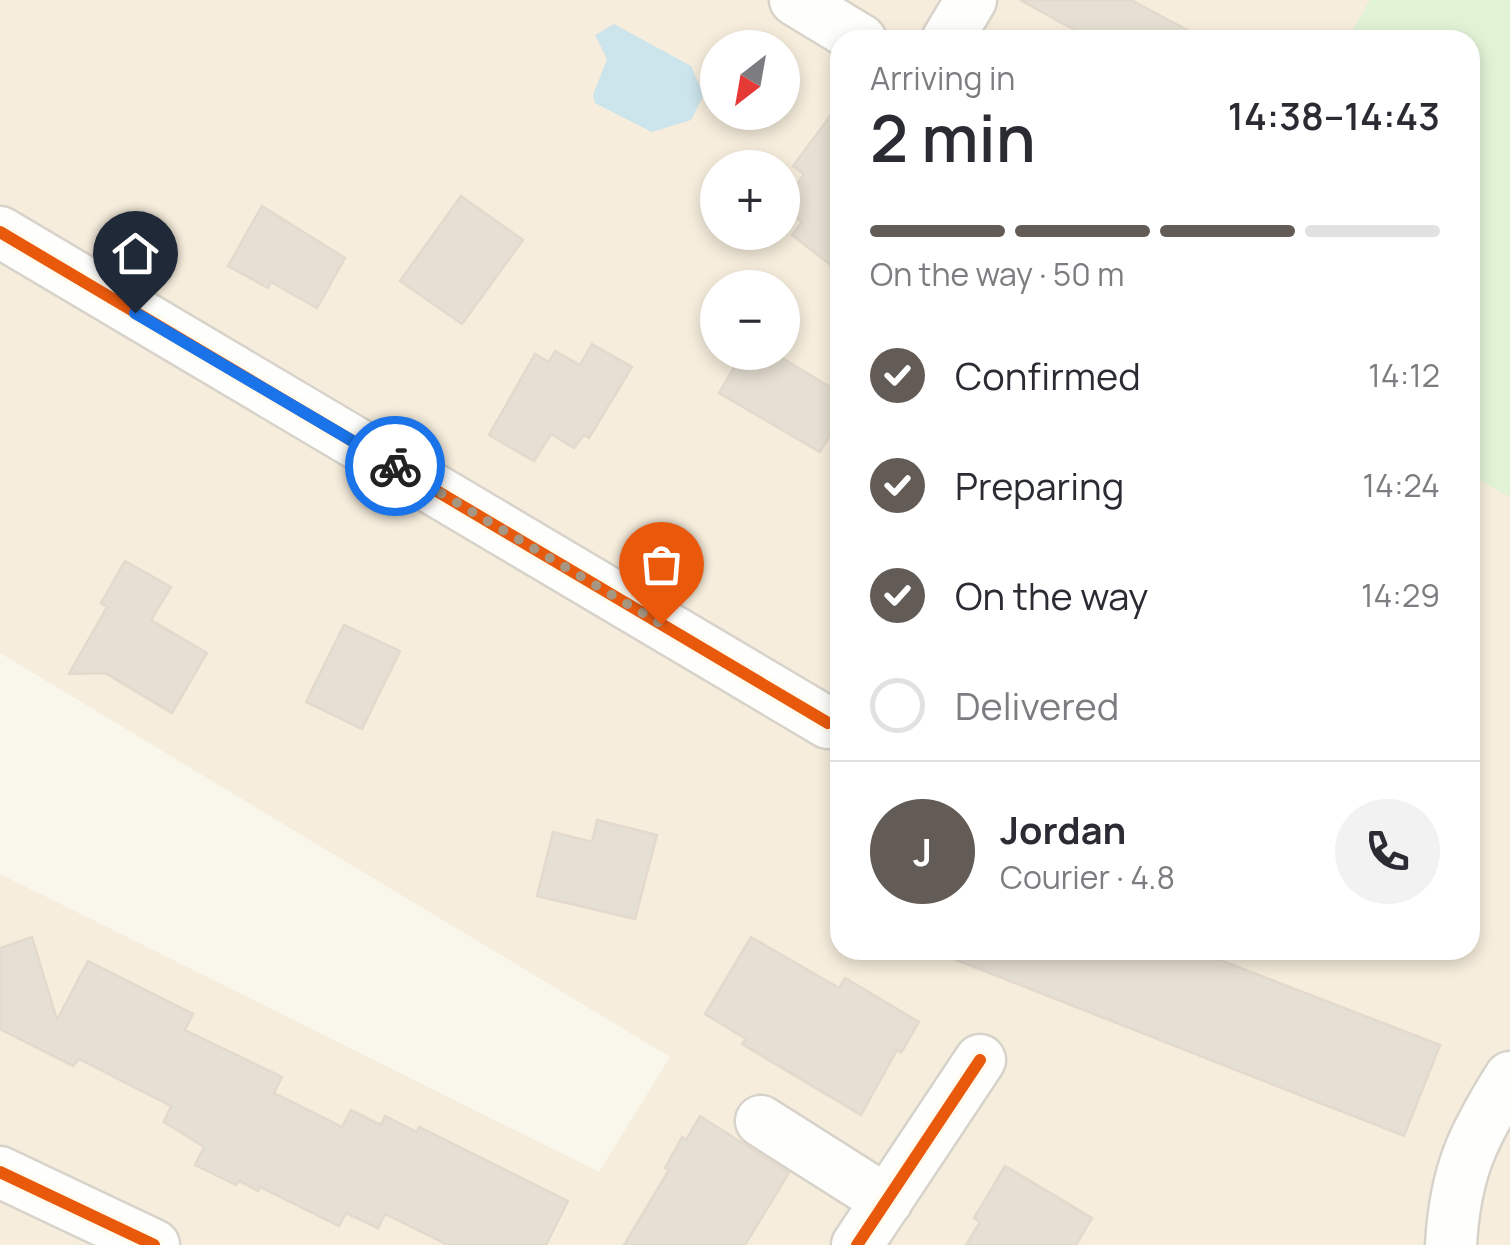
<!DOCTYPE html>
<meta charset="utf-8">
<style>
:root{--surface:#fff;--page:#f2f2f3;--text:#2b2b33;--muted:#7c7c81;--line:#e1e1e2;--accent:#635b56}
body{margin:0;font-family:Manrope,sans-serif;background:var(--page);color:var(--text);height:100vh;display:flex;flex-direction:column;font-size:38px;white-space:nowrap}
*{box-sizing:border-box;margin:0}
p{font-size:32px;color:var(--muted)}
.icon{flex:none;width:55px;height:55px;fill:none;stroke:currentColor;stroke-width:2;stroke-linecap:round;stroke-linejoin:round}
.map{position:relative;flex:1;overflow:hidden}
.drawer{position:absolute;left:830px;top:30px;width:650px;height:930px;display:flex;flex-direction:column;background:var(--surface);border-radius:30px;box-shadow:0 5px 15px #0003}
.drawer>*{flex:none}
.needle{width:65px;rotate:211deg}
.buttons{position:absolute;left:700px;top:30px;display:grid;gap:20px}
.buttons a{display:grid;place-items:center;width:100px;height:100px;border-radius:50%;background:var(--surface);box-shadow:0 5px 15px #0003;font-size:50px}
.pin{position:absolute;display:grid;place-items:center;width:85px;height:85px;color:#fff;margin:-102px -42px;border-radius:50% 50% 50% 0;rotate:-45deg;box-shadow:0 0 10px #0007}
.pin .icon{rotate:45deg}
.courier{position:absolute;display:grid;place-items:center;width:100px;height:100px;margin:-50px;border:8px solid #1a73e8;border-radius:50%;background:#fff;color:#222;box-shadow:0 2px 12px #0007}
.head em{font-style:normal;font-weight:600}
.head div{display:flex;flex-direction:column-reverse}
.head{display:flex;align-items:center;justify-content:space-between;height:170px;padding:0 40px}
h1{font-size:65px;font-weight:600;line-height:75px}
.bar{display:grid;grid-template-columns:repeat(4,1fr);gap:15px 10px;align-content:center;height:120px;padding:0 40px}
.bar i{height:12px;border-radius:8px;background:var(--line)}
.bar .current{background:var(--accent)}
.bar p{grid-column:span 4}
.line{display:flex;align-items:center;gap:25px;padding:0 40px;border-top:2px solid var(--line)}
.line div{flex:1}
.round{display:grid;place-items:center;flex:none;width:105px;height:105px;border-radius:52px;background:var(--page)}
ol{padding:0 40px;list-style:none}
li{display:flex;align-items:center;gap:30px;height:110px}
li p{margin-inline-start:auto}
li .icon{padding:10px;border-radius:50%;background:var(--accent);color:#fff;stroke-width:4}
li:last-child{color:var(--muted)}
li i{width:55px;height:55px;border:5px solid var(--line);border-radius:50%}
.map>svg:first-child{display:block}
</style>
<div class="map">
<svg width="1510" height="1245" viewBox="0 0 1510 1245">
<rect width="100%" height="100%" fill="#f9f6ec"/>
<!-- residential -->
<path fill="#f6eddc" fill-rule="evenodd" d="M0 0H1510V1245H0V874L599 1172 670 1057 0 653ZM840 40H1470V950H840ZM718 48H782V112H718ZM718 168H782V232H718ZM718 288H782V352H718Z"/>
<!-- green -->
<path fill="#e1f2d5" d="M1370 0H1510V497L1470 475V40H1347Z"/>
<!-- water -->
<path fill="#cce4eb" d="M614 24 691 66 704 95 691 120 652 132 595 103 593 95 607 59 595 35Z"/>
<!-- building -->
<path fill="#e6dfd3" stroke="#e3dacd" stroke-width="2.5" d="M1020 0H1131L1206 40H1093Z
M840 103V272L792 235 802 222 782 207 804 174 793 166Z
M461 196 523 240 462 324 400 281Z
M262 206 345 258 317 308 271 282 268 288 228 266Z
M592 344 632 367 589 438 584 435 574 448 551 434 534 461 489 435 535 354 549 362 555 351 580 365Z
M743 352H772L840 393V418L820 452 719 393Z
M125 561 171 587 151 620 207 653 172 713 105 673 69 674 107 607 101 603Z
M344 625 400 651 362 729 306 702Z
M597 820 657 835 635 919 537 896 553 832 592 842Z
M32 937 57 1020 88 961 193 1014 185 1030 282 1077 274 1093 342 1127 351 1110 381 1125 385 1116 417 1132 419 1127 568 1201 546 1245H448L385 1214 378 1228 346 1213 339 1226 260 1187 258 1191 239 1181 236 1185 195 1165 204 1147 164 1122 171 1106 79 1059 73 1066 0 1029V948Z
M751 937 839 988 845 978 919 1022 901 1053 897 1050 861 1115 742 1044 746 1039 705 1014Z
M931 950H1194L1440 1045 1404 1136Z
M700 1116 789 1173 745 1245H624L669 1170 665 1168 682 1137 686 1140Z
M1005 1166 1092 1218 1076 1245H966L980 1222 974 1218Z"/>
<g fill="none" stroke-linecap="round" stroke-linejoin="round">
<defs>
<path id="minor" d="M795 0 861 40
M947 40 971 0
M0 232 828 723
M761 1121 887 1201
M0 1172 154 1245
M857 1245 980 1060
M1451 1245C1455 1173 1472 1137 1510 1077"/>
</defs>
<!-- minor casing -->
<use href="#minor" stroke="#d8d3ca" stroke-width="55"/>
<!-- minor -->
<use href="#minor" stroke="#fefefc" stroke-width="50"/>
<defs>
<path id="cycleway" d="M0 232 828 723
M0 1172 154 1245
M857 1245 980 1060"/>
</defs>
<!-- cycleway casing -->
<use href="#cycleway" stroke="#fffbef" stroke-width="19"/>
<!-- cycleway -->
<use href="#cycleway" stroke="#e8590c" stroke-width="12"/>
</g>
<g fill="none" stroke-linecap="round" stroke-linejoin="round">
<!-- done -->
<path stroke="#a79681" stroke-width="10" stroke-dasharray="0 18" d="M395 466 661 624"/>
<!-- route -->
<path stroke="#1a73e8" stroke-width="12" d="M135 313 395 466"/>
</g>
</svg>
<div class="buttons">
<a><svg class="needle" viewBox="-14 -14 28 28"><path d="M0-13l5 13h-10z" fill="#e53935"/><path d="M0 13l5-13h-10z" fill="#7c7c81"/></svg></a>
<a>+</a>
<a>−</a>
</div>
<div class="pin" style="left:661px;top:624px;background:#ea580c"><svg class="icon" aria-label="bag" viewBox="0 0 24 24"><path d="M5 8h14l-1 12H6zM9 8a3 3 0 0 1 6 0"/></svg></div>
<div class="pin" style="left:135px;top:313px;background:#1f2937"><svg class="icon" aria-label="home" viewBox="0 0 24 24"><path d="M3 11l9-7 9 7M6 9v11h12V9"/></svg></div>
<div class="courier" style="left:395px;top:466px"><svg class="icon" aria-label="bike" viewBox="0 0 24 24"><circle cx="6" cy="16" r="4"/><circle cx="18" cy="16" r="4"/><path d="M6 16l4-8h5l3 8M10 8l3 8H6M13 5h3"/></svg></div>
<section class="drawer">
<div class="head"><div><h1>2 min</h1><p>Arriving in</p></div><em>14:38–14:43</em></div>
<div class="bar"><i class="current"></i><i class="current"></i><i class="current"></i><i></i><p>On the way · 50 m</p></div>
<ol>
<li><svg class="icon" aria-label="check" viewBox="0 0 24 24"><path d="M5 12l5 5 9-10"/></svg>Confirmed<p>14:12</p></li>
<li><svg class="icon" aria-label="check" viewBox="0 0 24 24"><path d="M5 12l5 5 9-10"/></svg>Preparing<p>14:24</p></li>
<li><svg class="icon" aria-label="check" viewBox="0 0 24 24"><path d="M5 12l5 5 9-10"/></svg>On the way<p>14:29</p></li>
<li><i></i>Delivered</li>
</ol>
<div class="line" style="height:180px"><b class="round" style="background:var(--accent);color:#fff">J</b><div><b>Jordan</b><p>Courier · 4.8</p></div><a class="round"><svg class="icon" aria-label="phone" viewBox="0 0 24 24"><path d="M5 4h4l2 5-3 2q2 4 5 5l2-3 5 2v4C11 20 4 13 5 4z"/></svg></a></div>
</section>
</div>
